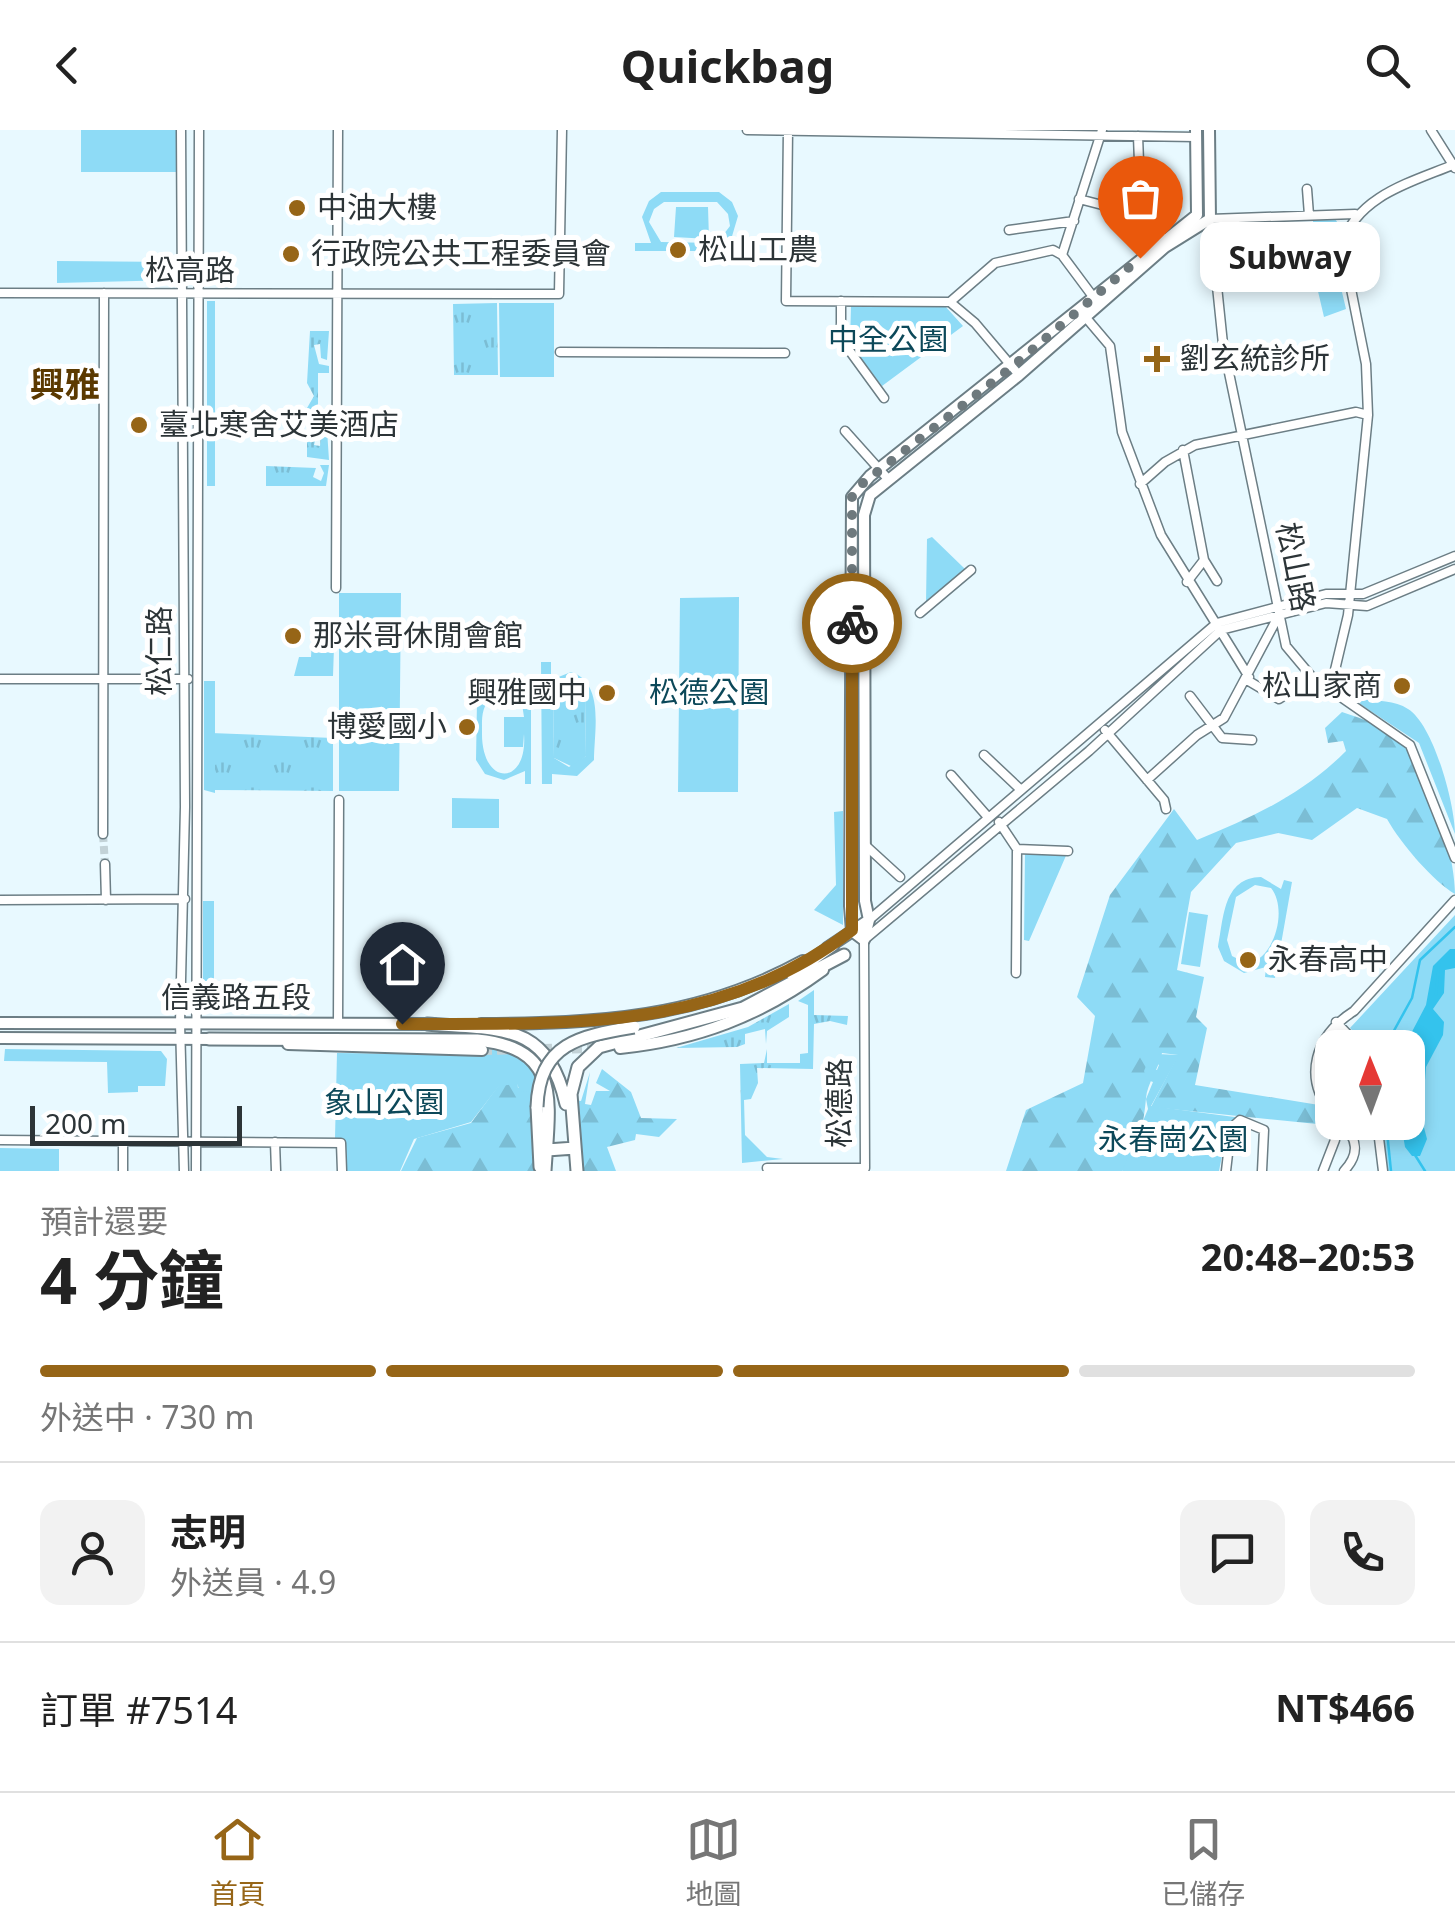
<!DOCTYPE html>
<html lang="zh-TW">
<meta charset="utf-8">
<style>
:root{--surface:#fff;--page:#f2f2f2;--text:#222;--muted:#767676;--line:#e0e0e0;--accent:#966517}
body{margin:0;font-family:"Noto Sans","Noto Sans TC",sans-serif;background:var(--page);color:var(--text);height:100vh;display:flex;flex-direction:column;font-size:38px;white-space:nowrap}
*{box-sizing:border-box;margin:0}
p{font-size:32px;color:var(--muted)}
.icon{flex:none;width:55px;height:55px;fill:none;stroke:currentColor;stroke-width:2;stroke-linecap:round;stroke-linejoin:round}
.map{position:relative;height:1041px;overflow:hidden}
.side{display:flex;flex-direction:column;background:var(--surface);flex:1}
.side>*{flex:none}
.needle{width:65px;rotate:359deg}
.buttons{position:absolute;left:1315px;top:900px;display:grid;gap:20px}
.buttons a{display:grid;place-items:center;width:110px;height:110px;border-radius:20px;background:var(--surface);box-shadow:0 5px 15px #0003;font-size:50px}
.scale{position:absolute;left:30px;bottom:25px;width:212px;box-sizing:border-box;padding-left:10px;border:5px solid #2c3437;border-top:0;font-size:28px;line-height:35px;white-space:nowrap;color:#2c3437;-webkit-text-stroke:8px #fff;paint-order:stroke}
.pin{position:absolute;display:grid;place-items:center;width:85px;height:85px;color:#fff;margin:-102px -42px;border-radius:50% 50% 50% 0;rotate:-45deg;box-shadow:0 0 10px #0007}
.pin .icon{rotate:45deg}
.courier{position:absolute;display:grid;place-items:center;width:100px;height:100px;margin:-50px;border:8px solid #966517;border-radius:50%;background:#fff;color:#222;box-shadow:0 2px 12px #0007}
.bubble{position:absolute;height:70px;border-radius:20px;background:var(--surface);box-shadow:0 5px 15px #0003;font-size:32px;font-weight:700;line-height:70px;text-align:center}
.summary em{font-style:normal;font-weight:700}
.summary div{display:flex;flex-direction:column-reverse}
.summary{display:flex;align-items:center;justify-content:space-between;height:170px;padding:0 40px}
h1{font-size:65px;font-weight:700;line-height:75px}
.bar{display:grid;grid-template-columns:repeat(4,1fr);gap:15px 10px;align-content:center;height:120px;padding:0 40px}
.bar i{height:12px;border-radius:8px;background:var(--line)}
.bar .current{background:var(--accent)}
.bar p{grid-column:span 4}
.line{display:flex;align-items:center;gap:25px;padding:0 40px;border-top:2px solid var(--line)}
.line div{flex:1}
.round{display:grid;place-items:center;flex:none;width:105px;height:105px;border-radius:20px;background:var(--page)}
header{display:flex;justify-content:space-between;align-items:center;height:130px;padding:0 40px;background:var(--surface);font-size:45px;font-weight:700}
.tabs{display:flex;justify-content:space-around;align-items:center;height:140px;border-top:2px solid var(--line);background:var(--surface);font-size:28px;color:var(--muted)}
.tabs a{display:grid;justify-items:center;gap:5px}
.tabs .current{color:var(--accent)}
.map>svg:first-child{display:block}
</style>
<header><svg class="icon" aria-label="back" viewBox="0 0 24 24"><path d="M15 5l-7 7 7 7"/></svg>Quickbag<svg class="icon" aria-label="search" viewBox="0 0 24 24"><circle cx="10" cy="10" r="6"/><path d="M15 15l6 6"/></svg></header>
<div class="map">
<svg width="1455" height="1041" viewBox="0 0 1455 1041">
<defs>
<pattern id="grass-tufts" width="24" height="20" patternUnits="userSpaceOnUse" patternTransform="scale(2.5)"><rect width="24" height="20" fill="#8edbf6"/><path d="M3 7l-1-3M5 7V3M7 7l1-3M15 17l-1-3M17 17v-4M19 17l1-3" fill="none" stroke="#7bbdd4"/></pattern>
<pattern id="forest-firs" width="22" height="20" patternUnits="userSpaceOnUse" patternTransform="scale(2.5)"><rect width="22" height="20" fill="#8edbf6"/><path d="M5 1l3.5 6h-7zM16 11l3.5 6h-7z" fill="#7bbdd4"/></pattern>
</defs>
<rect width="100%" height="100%" fill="#e8f9ff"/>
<!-- grass -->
<path fill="url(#grass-tufts)" d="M497 173 498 245H454L453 174Z
M310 201H329L327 230 321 228 320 214 314 215 319 234 329 236V243H318V287L329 288V293L319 296 314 315 320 316 321 302 327 300 329 330 307 327V278L314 266 307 253Z
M313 335H329L326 356H266V336L316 338 313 347 321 351 324 343 320 335Z
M312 509H334V515H323L334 517 333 546H294L299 527H311Z
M568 552 585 564 586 626 573 637 554 628 553 564Z
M211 603 333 608V661L211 660Z
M814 860V885L848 886 847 895 830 891 814 894 813 939 757 938 758 953 751 969 744 970 745 1005 767 1027 783 1029 742 1033 740 934 764 933 767 919V933H800V924L808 923V875L798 871Z
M789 874V887L767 901 766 914 765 899 745 904V914L737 917 676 918 748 897Z"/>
<!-- forest -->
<path fill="url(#forest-firs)" d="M1342 582C1363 589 1388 597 1404 613 1431 640 1455 726 1455 764 1434 752 1401 714 1387 689L1357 678 1312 710 1278 703 1236 713 1191 762 1177 840 1204 847 1196 887 1207 898 1195 955 1319 975 1328 983 1327 995 1151 977 1178 925 1162 923C1159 938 1147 954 1146 968 1144 991 1139 1023 1122 1041H1006L1026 980 1083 953 1095 886 1077 867 1110 765 1174 679 1197 710C1253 687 1302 665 1346 621L1343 611 1328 613 1325 598Z
M602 939 631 962 641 988 677 989 659 1007 636 1004 635 1010 607 1017 616 1041H584L576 962V970L581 971 590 942 585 974 591 975 596 961H610L596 953Z
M537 946 533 970 536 1041H401L417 1008 471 993 499 955 517 949 518 958Z"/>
<!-- green -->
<path fill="#8edbf6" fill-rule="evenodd" d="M81 0H176V42H81Z
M661 62H719L732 72 738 86 730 113H748V121H635V113H651L642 87 649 71ZM664 72H717L728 84 730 96 717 113 661 112 649 92 654 79Z
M676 77H708L709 109 674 107Z
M1313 89H1335L1340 96 1337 141 1346 179 1324 187 1313 140Z
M57 131 175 132V150L57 153Z
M207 171H215V356H207Z
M499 173H554V247H500Z
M851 176H945L963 196 882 256 850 214Z
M932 407 965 439 926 473 927 409Z
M339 463H401L399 661H339Z
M739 467 738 662H678L680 468Z
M541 532H551V550L571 542C605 553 594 601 594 630L577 646 552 644V654H542ZM568 552 585 564 586 626 569 637 554 628 553 564Z
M524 548H531V654H525V641L504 650 485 644 476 630 477 571 502 555 524 565ZM507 563 522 574 524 587H504V617H523L524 604C528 657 481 657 482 602 482 587 481 577 493 565Z
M204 551H215V663L204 660Z
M1361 569C1377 571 1395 570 1408 579 1434 595 1455 675 1455 704L1419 613 1360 574Z
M452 668 499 669V698H452Z
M843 681V795L814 780 836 755 834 682Z
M1025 721H1068L1029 811 1024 810Z
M1261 747 1281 759 1284 750 1292 752 1275 848 1265 847 1266 837 1244 843 1224 831 1218 817C1224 787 1223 748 1261 747ZM1255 755 1271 758C1288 779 1275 828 1248 834L1232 826 1227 810 1236 767Z
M203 771H214V884L203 874Z
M1189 782 1208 785 1200 837 1181 834Z
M1455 785V1041H1387L1380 996 1381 993 1408 992V918L1368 917 1350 898Z
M482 915 521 925 537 946 530 962 520 961 517 954 499 956 471 992 414 1009 400 1041H343L342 1009 335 1008 337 923 482 925Z
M5 919 161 921 167 929 165 956H138V962L108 963 107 932 4 931Z
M1157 924 1179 925 1151 976 1242 988 1228 995 1219 1041H1122L1148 979 1146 969 1153 952 1147 950 1144 941 1146 936 1157 940 1159 935 1151 928Z
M0 1018 59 1019V1041H0Z"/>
<!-- water -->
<path fill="#34c3ed" d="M1450 819H1455V838L1445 840 1444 863 1433 879 1444 892 1443 905 1426 937 1422 990 1427 1009 1420 1026H1412L1405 1017 1401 993 1408 992 1412 962 1408 946 1416 945 1417 935 1408 931 1415 924 1412 910 1404 917 1426 875 1433 836Z"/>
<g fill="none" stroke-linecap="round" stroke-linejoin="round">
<!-- stream -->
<path stroke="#34c3ed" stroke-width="2.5" d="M1436 864 1439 834
M1390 918 1391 906 1412 868 1420 830 1455 797
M1386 992 1391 1041
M1415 1025 1425 1041"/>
<!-- minor-tunnel -->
<path stroke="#c2d2d7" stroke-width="8" stroke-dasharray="8 4" stroke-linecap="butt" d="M103 704 105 734"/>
<!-- major-tunnel -->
<path stroke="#c2d2d7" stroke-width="10" stroke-dasharray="10 5" stroke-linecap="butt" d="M482 920 601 918"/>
<defs>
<path id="minor" d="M181 0 185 677 180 893 184 1041
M747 0 1196 7
M788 0 786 171 950 172
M1431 0 1455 38
M1138 6 1141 85
M1307 59 1309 85
M1079 69 1141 85 1163 108
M1210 89 1223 214 1286 516 1312 547 1410 615 1455 728
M1210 89 1355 84
M1009 100 1074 91
M0 163 559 164 562 0
M1094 168 1062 125 1102 0
M841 171V209L884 268
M950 172 995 133 1053 120 1062 125
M950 172 975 193 1019 245
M1082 183 1110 216 1122 302 1161 405 1249 547
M560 222 785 223
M845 301 888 349
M1183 320 1204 430 1217 451
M1140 354 1165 332 1195 315 1356 282 1368 285
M1187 452 1204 430
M336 458 338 0
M920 483 971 440
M0 549H188
M1247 550 1279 569 1312 547
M1330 561 1348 485 1368 285 1366 234 1342 114C1358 65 1412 52 1455 34
M1190 566 1222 608 1252 610
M1105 600 1164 670 1166 679
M984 625 1020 659
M951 645 987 686
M1147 650 1197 605 1224 588 1279 485
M999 692 1017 719 1016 843
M103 704 104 163
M865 715 900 747
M1017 719 1068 721
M105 734 106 770
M0 770 185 769
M869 790 1217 493 1326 464H1363L1455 426
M1336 892 1361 918
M338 894 339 670
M1332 984C1302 947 1315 906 1354 881L1455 770
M1341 992C1358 1009 1360 1024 1344 1041
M1377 992 1383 1041
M0 1010 341 1013 342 1041
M123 1012V1041
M275 1012 276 1041
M767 1038H865L864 810 1089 621 1221 500 1326 473 1367 476 1455 439
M196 1041 199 0
M1226 1041 1231 998 1240 990 1264 1000 1262 1041
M1323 1041 1335 1010 1336 992"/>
<path id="major" d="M864 810 852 801 850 776 852 367 870 346 1197 85 1196 0
M864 810 869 790 865 771 864 385 870 365 1019 245 1165 117 1210 89 1209 0
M827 818 869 790
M0 893 434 894
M481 894C599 893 697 889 803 831
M0 908 217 909
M288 914 482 920
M620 918C697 910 760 886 823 840"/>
<path id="highway" d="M792 844 833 815
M427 894C500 900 547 891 566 974
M209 909 477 910C563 918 549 973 545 1041
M537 977 540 1037
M547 1020 575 1018
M577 1041 571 964 578 937 599 917 743 878 844 825"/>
</defs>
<!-- minor casing -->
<use href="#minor" stroke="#6c7e85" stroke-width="11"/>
<!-- major casing -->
<use href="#major" stroke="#6c7e85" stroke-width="14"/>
<!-- highway casing -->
<use href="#highway" stroke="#6c7e85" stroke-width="15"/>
<!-- minor -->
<use href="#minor" stroke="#fff" stroke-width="8"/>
<!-- major -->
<use href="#major" stroke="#fff" stroke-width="10"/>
<!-- highway -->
<use href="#highway" stroke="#fff" stroke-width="11"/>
<defs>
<path id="highway-bridge" d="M537 977C539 913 580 906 634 897"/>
</defs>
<!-- highway-bridge casing -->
<use href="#highway-bridge" stroke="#6c7e85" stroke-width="15" stroke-linecap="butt"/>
<!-- highway-bridge -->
<use href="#highway-bridge" stroke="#fff" stroke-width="11"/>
</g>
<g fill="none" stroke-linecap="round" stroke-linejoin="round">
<!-- done -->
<path stroke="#6e797d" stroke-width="10" stroke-dasharray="0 18" d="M852 493V367L858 357 1012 237 1140 128"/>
<!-- route -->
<path stroke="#966517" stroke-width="12" d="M402 894C561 893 718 904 852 800V493"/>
</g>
<!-- markers -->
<g fill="#966517" stroke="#fff" stroke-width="4">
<circle cx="297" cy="78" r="10"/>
<circle cx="678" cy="120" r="10"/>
<circle cx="291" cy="124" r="10"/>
<path d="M1152 214h10v10h10v10h-10v10h-10v-10h-10v-10h10z"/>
<circle cx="139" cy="295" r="10"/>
<circle cx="293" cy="506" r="10"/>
<circle cx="1402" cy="556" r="10"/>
<circle cx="607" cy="563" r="10"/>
<circle cx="467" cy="597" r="10"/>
<circle cx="1248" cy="830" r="10"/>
</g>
<g text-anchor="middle" stroke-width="10" stroke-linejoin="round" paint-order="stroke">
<!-- poi labels -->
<g font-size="30" fill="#2c3437" stroke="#fff" text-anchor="start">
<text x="317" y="88">中油大樓</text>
<text x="698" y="130">松山工農</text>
<text x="311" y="134">行政院公共工程委員會</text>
<text x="1180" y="239">劉玄統診所</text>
<text x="159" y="305">臺北寒舍艾美酒店</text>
<text x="313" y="516">那米哥休閒會館</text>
<text x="1382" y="566" text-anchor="end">松山家商</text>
<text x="587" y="573" text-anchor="end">興雅國中</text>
<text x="447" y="607" text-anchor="end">博愛國小</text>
<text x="1268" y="840">永春高中</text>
</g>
<!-- street labels -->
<g font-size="30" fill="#2c3437" stroke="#fff">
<text x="190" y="151">松高路</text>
<text transform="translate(1295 437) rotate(79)" y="10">松山路</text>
<text transform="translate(160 521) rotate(-90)" y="10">松仁路</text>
<text x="236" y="878">信義路五段</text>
<text transform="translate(840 973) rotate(-90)" y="10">松德路</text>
</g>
<!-- park labels -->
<g font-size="30" fill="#0c4859" stroke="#fff">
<text x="888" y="220">中全公園</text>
<text x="709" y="573">松德公園</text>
<text x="384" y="983">象山公園</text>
<text x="1173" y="1020">永春崗公園</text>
</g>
<!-- quarter labels -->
<g font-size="35" font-weight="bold" fill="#5b3900" stroke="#fff">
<text x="65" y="267">興雅</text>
</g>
</g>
</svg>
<div class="buttons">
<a><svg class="needle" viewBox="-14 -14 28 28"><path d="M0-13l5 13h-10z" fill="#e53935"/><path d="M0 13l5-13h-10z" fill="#767676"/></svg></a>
</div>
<div class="scale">200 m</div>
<div class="pin" style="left:1140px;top:128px;background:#ea580c"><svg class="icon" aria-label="bag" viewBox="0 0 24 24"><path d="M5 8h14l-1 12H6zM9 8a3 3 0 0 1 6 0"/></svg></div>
<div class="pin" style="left:402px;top:894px;background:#1f2937"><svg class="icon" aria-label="home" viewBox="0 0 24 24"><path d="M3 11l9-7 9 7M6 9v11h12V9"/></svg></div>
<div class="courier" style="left:852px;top:493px"><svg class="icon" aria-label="bike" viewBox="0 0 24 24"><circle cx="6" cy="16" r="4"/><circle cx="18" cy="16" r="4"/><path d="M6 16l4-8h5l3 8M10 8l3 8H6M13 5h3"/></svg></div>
<div class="bubble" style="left:1200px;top:92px;width:180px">Subway</div>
</div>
<section class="side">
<div class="summary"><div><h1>4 分鐘</h1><p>預計還要</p></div><em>20:48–20:53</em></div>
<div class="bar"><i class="current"></i><i class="current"></i><i class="current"></i><i></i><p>外送中 · 730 m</p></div>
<div class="line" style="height:180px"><a class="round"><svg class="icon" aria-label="person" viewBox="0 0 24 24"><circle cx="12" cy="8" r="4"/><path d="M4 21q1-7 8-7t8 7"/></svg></a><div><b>志明</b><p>外送員 · 4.9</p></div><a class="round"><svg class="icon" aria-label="chat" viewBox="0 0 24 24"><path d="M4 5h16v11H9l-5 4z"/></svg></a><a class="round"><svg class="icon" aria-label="phone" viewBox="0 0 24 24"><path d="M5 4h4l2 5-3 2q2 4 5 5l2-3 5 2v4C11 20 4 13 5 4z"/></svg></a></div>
<div class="line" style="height:130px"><div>訂單 #7514</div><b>NT$466</b></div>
</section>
<nav class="tabs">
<a class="current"><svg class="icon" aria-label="home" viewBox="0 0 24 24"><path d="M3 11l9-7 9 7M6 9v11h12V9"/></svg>首頁</a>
<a><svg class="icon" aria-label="map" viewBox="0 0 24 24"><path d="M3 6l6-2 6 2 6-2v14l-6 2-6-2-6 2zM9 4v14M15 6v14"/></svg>地圖</a>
<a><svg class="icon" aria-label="saved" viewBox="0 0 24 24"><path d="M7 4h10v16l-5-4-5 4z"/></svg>已儲存</a>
</nav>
